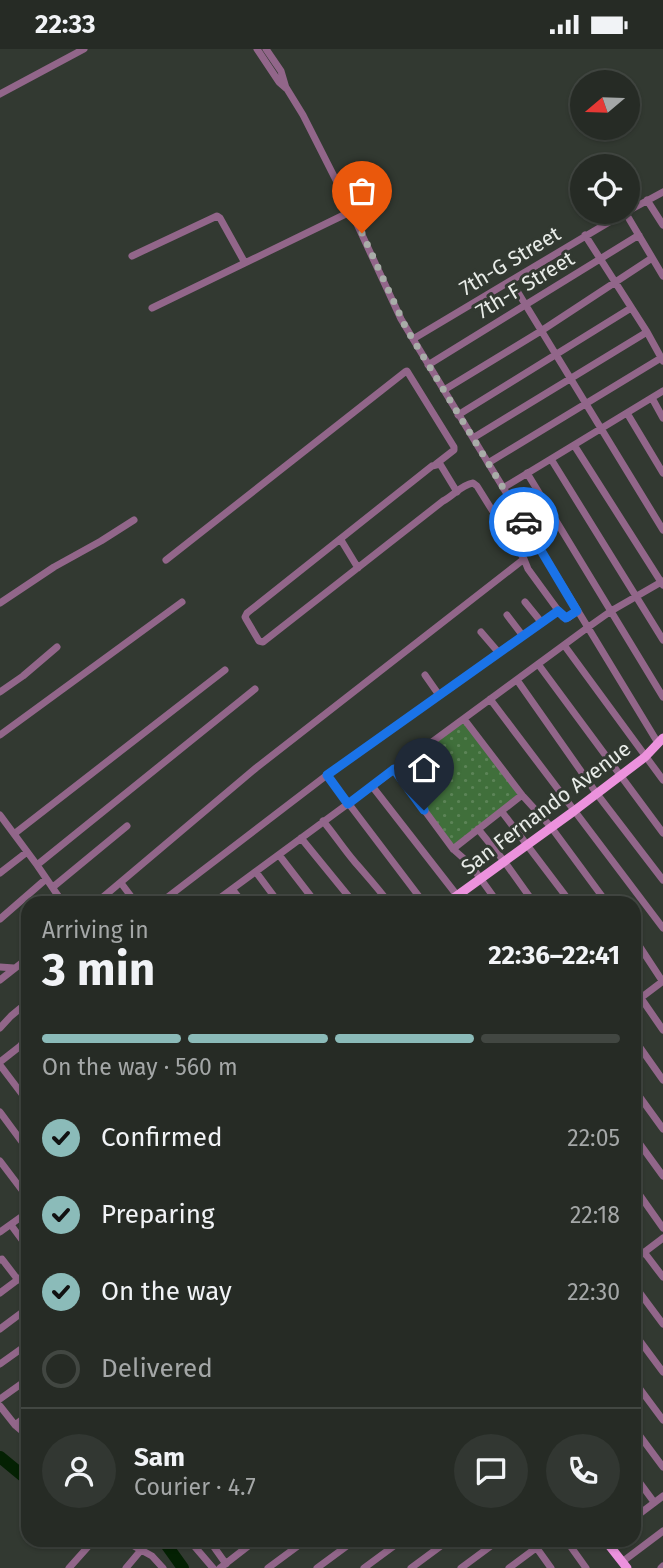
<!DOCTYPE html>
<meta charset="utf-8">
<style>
:root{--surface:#262b25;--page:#323732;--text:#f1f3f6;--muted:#a4a7a7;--line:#424742;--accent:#8bbbb9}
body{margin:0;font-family:"Fira Sans",sans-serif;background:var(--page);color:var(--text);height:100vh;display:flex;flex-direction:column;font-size:26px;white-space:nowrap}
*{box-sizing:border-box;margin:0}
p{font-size:23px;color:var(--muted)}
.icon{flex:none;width:38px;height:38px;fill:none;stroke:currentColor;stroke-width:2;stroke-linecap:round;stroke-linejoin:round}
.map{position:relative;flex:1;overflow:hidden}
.side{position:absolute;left:21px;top:847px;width:620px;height:651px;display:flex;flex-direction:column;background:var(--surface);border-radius:21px;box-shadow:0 2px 5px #0004,0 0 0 2px var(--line)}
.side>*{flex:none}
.needle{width:46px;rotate:251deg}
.tools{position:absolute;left:570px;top:21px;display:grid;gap:14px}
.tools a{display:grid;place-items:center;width:70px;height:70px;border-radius:50%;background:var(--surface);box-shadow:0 2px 5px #0004,0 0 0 2px var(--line);font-size:35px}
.pin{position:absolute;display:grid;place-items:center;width:60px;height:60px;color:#fff;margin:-72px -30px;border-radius:50% 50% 50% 0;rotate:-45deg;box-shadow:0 0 7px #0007}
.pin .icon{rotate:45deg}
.courier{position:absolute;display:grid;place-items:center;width:70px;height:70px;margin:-35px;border:5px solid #1a73e8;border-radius:50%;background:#fff;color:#222;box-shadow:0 2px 9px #0007}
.summary em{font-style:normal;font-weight:700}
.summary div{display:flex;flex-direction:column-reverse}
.summary{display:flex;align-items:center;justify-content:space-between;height:119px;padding:0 21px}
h1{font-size:46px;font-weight:700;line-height:52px}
.bar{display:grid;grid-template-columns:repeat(4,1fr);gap:10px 7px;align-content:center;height:84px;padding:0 21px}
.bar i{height:9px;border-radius:5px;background:var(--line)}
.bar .current{background:var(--accent)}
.bar p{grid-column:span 4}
.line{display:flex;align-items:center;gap:18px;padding:0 21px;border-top:2px solid var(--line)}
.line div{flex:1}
.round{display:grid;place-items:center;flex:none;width:74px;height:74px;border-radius:37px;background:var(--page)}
ol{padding:0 21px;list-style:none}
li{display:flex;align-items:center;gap:21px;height:77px}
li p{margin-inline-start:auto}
li .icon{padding:7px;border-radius:50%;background:var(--accent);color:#111;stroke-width:4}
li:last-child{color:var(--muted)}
li i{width:38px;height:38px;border:4px solid var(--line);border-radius:50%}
.status{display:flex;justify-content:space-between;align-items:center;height:49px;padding:0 35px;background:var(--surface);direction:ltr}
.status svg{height:19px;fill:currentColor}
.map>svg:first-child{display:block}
</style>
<div class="status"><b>22:33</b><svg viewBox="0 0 49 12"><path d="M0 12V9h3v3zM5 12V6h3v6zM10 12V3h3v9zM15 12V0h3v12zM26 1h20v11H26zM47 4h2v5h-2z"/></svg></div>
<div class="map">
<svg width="663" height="1519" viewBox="0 0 663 1519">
<defs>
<pattern id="park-dots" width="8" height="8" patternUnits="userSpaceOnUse" patternTransform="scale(1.75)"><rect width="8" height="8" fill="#406f3b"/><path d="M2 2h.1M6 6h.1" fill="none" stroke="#5c8457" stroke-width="1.8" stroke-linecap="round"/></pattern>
</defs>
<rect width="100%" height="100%" fill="#323931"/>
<!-- park -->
<path fill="url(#park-dots)" d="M464 670 522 746 453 800 394 720Z"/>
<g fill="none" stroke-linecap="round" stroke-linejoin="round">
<!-- river -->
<path stroke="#042103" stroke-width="12" d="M0 1408 28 1431
M163 1491 183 1519"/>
<!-- minor -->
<path stroke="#92668a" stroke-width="7" d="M257 0 279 33 287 40 303 66 345 149 401 270 413 290 658 694
M266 0 281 22 286 39
M0 45 84 0
M647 151 663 176
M628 162 663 143
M625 163 663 227
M585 186 647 283 663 312
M132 207 217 167 220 169 245 214
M511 232 663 481
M152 259 352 162
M413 290 626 163
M428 316 639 186
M444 341 541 282 652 209
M652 349 663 369
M627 364 663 424
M458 366 631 259
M473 389 647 283
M574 396 663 536
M551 410 663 591
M488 414 661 309
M527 424 663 648
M503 439 663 342
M457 443 440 415 432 417 247 564 245 568 246 570 259 592 263 593 443 452C453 447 461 436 473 434L477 437 492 461 505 477 524 510
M341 491 358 519
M166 511 405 323 407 322 454 398V401L436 415
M525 553 542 574
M0 554 54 518 101 492 134 471
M507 566 523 587
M481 583 499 604
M564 596 663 731
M538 615 663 784
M425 626 439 646
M517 631 597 745 663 831
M0 643 23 627 57 598
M490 650 663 879
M464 670 522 746 551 778 607 854
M0 686 182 553
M394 720 453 800 470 815 498 854
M327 726 424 854
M372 737 463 854
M502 763 571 854
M0 766 37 816 63 854
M323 772C334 785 343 799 354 812 366 826 378 839 389 854
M478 780 504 812 534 854
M14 785 225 621
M301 789 354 854
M453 800 522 746
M279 806 316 854
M37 816 255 640
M256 823 279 854
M0 824 27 803
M121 834 136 854
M53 838 127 777
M232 840 243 854
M96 854 256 719 524 510 528 520 563 568 568 569 577 562
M160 854 327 726 558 562
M213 854 587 579 611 562 663 532
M0 870 46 830
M634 889 663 933
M0 918 14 919
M0 931 28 909
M634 939 663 981
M634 954 663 932
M0 979 11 967 28 953
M634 990 663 1031
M21 996 28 1005
M0 1013 28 991
M0 1016 28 1053
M634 1040 663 1080
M0 1063 28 1101
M634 1087 663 1127
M0 1112 28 1149
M634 1138 663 1179
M11 1176 28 1199
M0 1183 28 1163
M644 1203 663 1228
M0 1211 2 1210 18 1231
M634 1211 663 1189
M634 1236 663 1275
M0 1244 28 1223
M0 1280 28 1259
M634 1284 663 1323
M0 1315 28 1295
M634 1332 663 1371
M0 1350 28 1330
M0 1357 15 1376 28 1387
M15 1376 28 1366
M634 1379 663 1418
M634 1426 654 1453
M634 1469 663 1447
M123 1491 152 1507 163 1519
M189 1491 213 1519
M209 1491 226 1515
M531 1491 551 1519
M566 1491 586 1519
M622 1513 663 1482
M69 1519 94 1491
M126 1519 142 1500
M220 1519 256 1491
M268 1519 306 1491
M317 1519 355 1491
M364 1519 402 1491
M411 1519 449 1491
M461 1519 499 1491
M509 1519 536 1499
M661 1519 663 1517"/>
<!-- major -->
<path stroke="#ec92dd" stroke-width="9" d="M447 854 574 762 645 708 663 689
M605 1491 627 1519"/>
</g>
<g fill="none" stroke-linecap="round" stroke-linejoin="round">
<!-- done -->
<path stroke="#a8ada8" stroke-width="7" stroke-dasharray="0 12.6" d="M362 184 406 279 524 473"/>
<!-- route -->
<path stroke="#1a73e8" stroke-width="9" d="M424 761 394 720 348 755 327 726 558 562 566 569 577 562 524 473"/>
</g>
<g text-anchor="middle" stroke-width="6" stroke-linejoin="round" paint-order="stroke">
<!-- street labels -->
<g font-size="21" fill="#e8ece8" stroke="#323931">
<text transform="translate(510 212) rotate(-31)" y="7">7th-G Street</text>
<text transform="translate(525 236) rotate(-31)" y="7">7th-F Street</text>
<text transform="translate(546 759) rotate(-37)" y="7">San Fernando Avenue</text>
</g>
</g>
</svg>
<div class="tools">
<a><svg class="needle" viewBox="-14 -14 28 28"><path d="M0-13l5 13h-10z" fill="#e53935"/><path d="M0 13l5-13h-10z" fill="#a4a7a7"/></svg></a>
<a><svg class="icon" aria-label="locate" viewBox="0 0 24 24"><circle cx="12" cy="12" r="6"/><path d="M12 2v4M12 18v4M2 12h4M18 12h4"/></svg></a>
</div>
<div class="pin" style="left:362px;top:184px;background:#ea580c"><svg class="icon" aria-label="bag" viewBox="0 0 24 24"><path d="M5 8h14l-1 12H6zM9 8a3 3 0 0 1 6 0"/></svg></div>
<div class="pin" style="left:424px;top:761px;background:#1f2937"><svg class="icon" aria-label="home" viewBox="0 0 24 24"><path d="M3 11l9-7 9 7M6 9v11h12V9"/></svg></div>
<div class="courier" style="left:524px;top:473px"><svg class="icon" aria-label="car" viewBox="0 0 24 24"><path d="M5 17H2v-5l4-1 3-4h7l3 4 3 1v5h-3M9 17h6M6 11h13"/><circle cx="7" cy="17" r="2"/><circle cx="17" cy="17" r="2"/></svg></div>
<section class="side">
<div class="summary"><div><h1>3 min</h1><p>Arriving in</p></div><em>22:36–22:41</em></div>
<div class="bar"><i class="current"></i><i class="current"></i><i class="current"></i><i></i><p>On the way · 560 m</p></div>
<ol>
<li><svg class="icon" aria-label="check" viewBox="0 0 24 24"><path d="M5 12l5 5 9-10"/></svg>Confirmed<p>22:05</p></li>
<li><svg class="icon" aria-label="check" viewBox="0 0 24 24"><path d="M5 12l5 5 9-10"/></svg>Preparing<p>22:18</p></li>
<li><svg class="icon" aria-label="check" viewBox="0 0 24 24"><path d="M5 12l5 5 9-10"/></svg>On the way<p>22:30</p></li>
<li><i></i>Delivered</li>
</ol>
<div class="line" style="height:126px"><a class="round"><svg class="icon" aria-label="person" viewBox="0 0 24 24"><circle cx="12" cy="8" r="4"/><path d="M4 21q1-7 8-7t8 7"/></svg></a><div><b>Sam</b><p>Courier · 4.7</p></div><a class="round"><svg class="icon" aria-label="chat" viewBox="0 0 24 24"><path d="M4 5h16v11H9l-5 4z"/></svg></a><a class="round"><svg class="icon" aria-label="phone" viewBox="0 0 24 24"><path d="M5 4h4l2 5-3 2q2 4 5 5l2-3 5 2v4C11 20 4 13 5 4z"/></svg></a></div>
</section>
</div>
